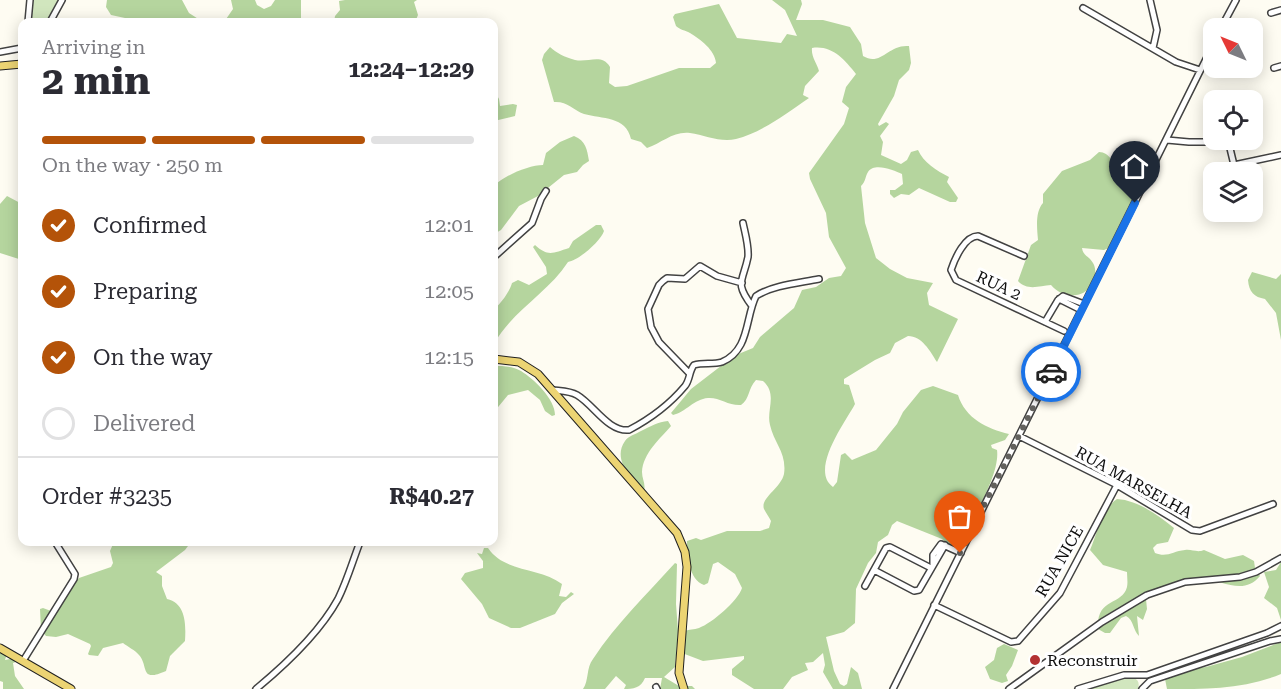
<!DOCTYPE html>
<meta charset="utf-8">
<style>
:root{--surface:#fff;--page:#f7f7f7;--text:#2b2b33;--muted:#7c7c81;--line:#e1e1e2;--accent:#b45309}
body{margin:0;font-family:"Roboto Serif",serif;background:var(--page);color:var(--text);height:100vh;display:flex;flex-direction:column;font-size:22px;white-space:nowrap}
*{box-sizing:border-box;margin:0}
p{font-size:20px;color:var(--muted)}
.icon{flex:none;width:33px;height:33px;fill:none;stroke:currentColor;stroke-width:2;stroke-linecap:round;stroke-linejoin:round}
.map{position:relative;flex:1;overflow:hidden}
.drawer{position:absolute;left:18px;top:18px;width:480px;height:528px;display:flex;flex-direction:column;background:var(--surface);border-radius:12px;box-shadow:0 3px 15px #0003}
.drawer>*{flex:none}
.needle{width:39px;rotate:313deg}
.fabs{position:absolute;left:1203px;top:18px;display:grid;gap:12px}
.fabs a{display:grid;place-items:center;width:60px;height:60px;border-radius:12px;background:var(--surface);box-shadow:0 3px 15px #0003;font-size:30px}
.pin{position:absolute;display:grid;place-items:center;width:51px;height:51px;color:#fff;margin:-62px -26px;border-radius:50% 50% 50% 0;rotate:-45deg;box-shadow:0 0 6px #0007}
.pin .icon{rotate:45deg}
.courier{position:absolute;display:grid;place-items:center;width:60px;height:60px;margin:-30px;border:4px solid #1a73e8;border-radius:50%;background:#fff;color:#222;box-shadow:0 2px 8px #0007}
.overview em{font-style:normal;font-weight:700}
.overview div{display:flex;flex-direction:column-reverse}
.overview{display:flex;align-items:center;justify-content:space-between;height:102px;padding:0 24px}
h1{font-size:39px;font-weight:700;line-height:45px}
.bar{display:grid;grid-template-columns:repeat(4,1fr);gap:9px 6px;align-content:center;height:72px;padding:0 24px}
.bar i{height:8px;border-radius:4px;background:var(--line)}
.bar .current{background:var(--accent)}
.bar p{grid-column:span 4}
.line{display:flex;align-items:center;gap:15px;padding:0 24px;border-top:2px solid var(--line)}
.line div{flex:1}
ol{padding:0 24px;list-style:none}
li{display:flex;align-items:center;gap:18px;height:66px}
li p{margin-inline-start:auto}
li .icon{padding:6px;border-radius:50%;background:var(--accent);color:#fff;stroke-width:4}
li:last-child{color:var(--muted)}
li i{width:33px;height:33px;border:3px solid var(--line);border-radius:50%}
.map>svg:first-child{display:block}
</style>
<div class="map">
<svg width="1281" height="689" viewBox="0 0 1281 689">
<rect width="100%" height="100%" fill="#fefcf2"/>
<!-- green -->
<path fill="#d1e6be" d="M33 0H58L47 22H31Z
M1126 676C1134 677 1141 679 1138 689H1088Z"/>
<!-- forest -->
<path fill="#b5d59e" d="M107 0H182L189 13 203 22H130L125 18 111 15 106 7Z
M231 0H255L257 5 264 9 271 6 275 0H301V22H224L233 9Z
M345 0H417L414 2 418 15 415 22H334L335 16 340 10 339 1Z
M772 0H801L802 4 796 20H823L850 27 861 44 863 56C881 67 888 44 909 46L911 63 909 70 899 80 894 96 878 124 879 126 886 122 889 124 880 136 883 142 881 155 901 164 907 160 911 152 918 150C923 162 937 171 949 177L947 182 958 198 956 202H950L919 188 909 195 901 194 894 198 890 194V190H895L903 184 902 174C894 170 874 162 868 172 865 177 866 181 861 186L865 223 876 258 890 269 907 278 933 283 927 293 929 305 958 319 937 362C930 351 922 336 908 336L895 343 890 353 875 360 844 379V384L849 385 855 404C846 421 809 470 833 487L837 482 841 455 845 453 852 460 876 450 897 424 903 412 921 390 933 386 958 395C965 418 987 429 1009 434L1005 440 991 445 992 448 997 450C1000 471 978 510 967 529 963 536 957 540 956 548L952 549 942 539 897 521 892 525 888 535 878 542 876 553 868 563 856 589 855 623 844 632 826 637 834 671 840 684 844 686 847 684 851 667 858 673 862 689H833L823 672 825 665 823 653 813 662 805 663 808 670 792 677 783 689H754L732 675V669L744 659V656L703 661 682 653 685 631C689 629 694 630 699 628 712 623 738 601 742 588L735 574 718 562 713 564 708 583 704 585C689 580 687 555 687 541L696 538 701 540 727 531H760L769 528 771 521C769 517 766 513 764 509 760 498 781 488 784 474 787 453 774 443 770 425 766 410 778 394 763 381L756 380C748 388 750 399 741 405 729 406 719 397 708 398 694 399 686 412 673 415L671 413 691 389 717 369 736 355 753 348 760 337 794 308 802 290 816 287 829 278 841 276 846 268 829 237 826 213 810 179 809 173 844 124 849 108 842 102 846 87 856 74C844 59 832 45 812 48 811 57 817 63 819 71L805 86 803 95 809 98C787 113 761 133 736 139 721 143 705 135 690 133 673 131 662 143 647 148L641 142 631 139C626 116 602 119 584 114 573 110 567 101 554 102L542 60 544 54 550 47C557 53 564 57 575 60 588 63 602 53 610 67L609 83 615 87 627 86 679 68H710L716 63C715 50 700 39 690 33 685 30 680 30 676 26L673 17 675 14 719 4 737 38 781 43 787 34 797 36 785 10Z
M494 90 499 99 500 106 513 104 517 105 515 116 494 121Z
M574 136C586 141 587 149 589 161L583 165 577 172 564 175 538 196 519 206 501 230 494 234V186C503 176 529 165 543 165L546 153 560 142Z
M1099 152C1110 152 1113 164 1120 171L1134 172 1133 179 1136 194 1111 247 1104 250 1082 248C1083 256 1089 256 1093 263 1100 275 1090 294 1076 295 1066 296 1058 293 1051 285 1039 286 1027 291 1018 281L1031 245 1038 240C1037 228 1035 212 1043 203V194L1062 171 1090 160Z
M7 196 22 204V260L0 253V204Z
M596 225H601L604 231C601 241 579 260 568 262 548 293 512 311 494 344V309C500 305 510 291 512 283L518 280 529 285 547 274 546 267 533 247 535 245C548 257 553 253 569 248L573 241Z
M1252 272 1276 279 1281 274V340L1276 313 1265 299C1254 297 1249 292 1248 280Z
M494 366C503 366 513 366 521 371 534 379 555 399 555 415L552 416 545 411 540 400 528 390 508 395 494 412Z
M668 421 671 426C660 439 643 453 642 472 642 479 646 484 644 491 631 479 612 459 625 441 628 436 636 434 641 431 651 426 658 422 668 421Z
M1117 499C1137 500 1158 515 1174 528L1168 542 1157 544 1153 548 1155 553C1167 558 1173 551 1185 550 1192 549 1197 553 1204 550L1225 559 1243 555 1254 561 1255 568 1260 576C1244 596 1222 580 1203 579 1193 579 1167 586 1157 590 1153 592 1150 596 1146 599L1147 609 1143 620 1137 616 1139 636C1133 631 1134 620 1126 616L1121 618 1110 633H1105L1098 629C1096 597 1122 606 1127 587 1128 582 1127 577 1127 572L1103 565 1090 550C1097 534 1102 508 1117 499Z
M118 542H130L132 544 137 542H191L185 550 156 572 162 576V586L167 599C186 603 186 625 185 641L170 656 166 671C139 683 149 666 139 655 135 650 128 647 123 643L103 648 98 656 89 655 88 654 91 646 90 644 68 634 56 637 46 636 41 630 40 609 43 608 51 611 79 578 111 567 113 563 110 551 113 544Z
M484 548H488C505 573 540 567 562 584L559 596 566 597 571 592 574 594 562 603 555 614 520 628H511L489 618 482 604 461 579 465 573 483 568V561L477 553 482 554Z
M1281 562V620L1277 608 1264 598 1269 587 1264 572 1276 570Z
M675 563 677 564 676 604 678 631 675 667 664 677 679 686H692L695 689H660L662 678H645C641 688 633 689 624 689L626 685 616 676 605 689H583C589 681 586 668 593 659 616 624 647 594 675 563Z
M1281 642V674C1245 689 1206 689 1167 689L1165 679 1192 669 1206 667 1242 657Z
M1004 644 1018 650 1012 666 1006 675 1008 681 1002 683 990 679 985 667 994 660 997 648Z
M0 647 8 650 5 660 15 658 18 661 13 663 15 676 24 689H3V682L0 681Z"/>
<g fill="none" stroke-linecap="round" stroke-linejoin="round">
<defs>
<path id="minor" d="M1150 0 1157 30 1153 48
M1083 8 1176 62 1200 70
M1271 13 1281 10
M28 22 30 0
M50 22 62 0
M1221 28 1236 0
M0 52 22 48
M1274 68 1281 66
M1167 140 1189 142H1228
M1228 140 1234 165 1281 155
M743 223C745 233 749 246 748 257 743 282 734 282 752 306
M1024 256 978 236C965 236 955 258 951 270L956 280 1064 331
M494 257 532 223 541 199 546 191
M1059 299 1081 310
M1045 322 1058 300 1063 296 1084 304
M689 373 659 342 651 327 648 309 659 285 663 281 667 278 685 279 700 266 717 276 742 283
M553 390C561 391 570 391 577 395 594 405 608 432 629 430 650 419 670 404 685 386 690 380 689 371 694 365 703 362 713 365 722 362 750 350 745 318 756 296 773 285 799 283 819 279
M1019 436 1117 485 1192 530 1200 531 1273 504
M933 564V555L941 544 961 553
M874 570 914 591 919 590 945 545
M865 586 886 548 890 547 931 568
M934 605 1011 642 1018 641 1060 593 1117 485
M23 661 74 579 75 574 55 542
M656 687 657 689
M256 689C285 665 320 632 338 599 347 581 353 560 360 542
M893 689 1214 43
M1009 689 1102 622 1147 595 1185 582 1240 577 1256 572 1281 558
M1078 689 1124 675H1147L1267 633 1281 626
M1142 689 1150 681 1270 641 1281 639"/>
<path id="major" d="M0 66 22 64
M494 359 519 362 538 374 677 533 685 552 687 567 679 673 684 689
M0 648 71 689"/>
</defs>
<!-- minor casing -->
<use href="#minor" stroke="#424242" stroke-width="8"/>
<!-- major casing -->
<use href="#major" stroke="#202020" stroke-width="9"/>
<!-- minor -->
<use href="#minor" stroke="#fff" stroke-width="5"/>
<!-- major -->
<use href="#major" stroke="#ecd473" stroke-width="7"/>
</g>
<g fill="none" stroke-linecap="round" stroke-linejoin="round">
<!-- done -->
<path stroke="#63625e" stroke-width="6" stroke-dasharray="0 10.8" d="M960 553 1051 372"/>
<!-- route -->
<path stroke="#1a73e8" stroke-width="8" d="M1051 372 1135 203"/>
</g>
<!-- markers -->
<circle fill="#b33233" stroke="#fff" stroke-width="2" cx="1035" cy="660" r="6"/>
<g text-anchor="middle" stroke-width="6" stroke-linejoin="round" paint-order="stroke">
<!-- street labels -->
<g font-size="16" fill="#0f0f0f" stroke="#fff">
<text transform="translate(999 285) rotate(25)" y="6">RUA 2</text>
<text transform="translate(1134 482) rotate(29)" y="6">RUA MARSELHA</text>
<text transform="translate(1059 561) rotate(-60)" y="6">RUA NICE</text>
</g>
<!-- poi labels -->
<g font-size="16" fill="#0f0f0f" stroke="#fff" text-anchor="start">
<text x="1047" y="666">Reconstruir</text>
</g>
</g>
</svg>
<div class="fabs">
<a><svg class="needle" viewBox="-14 -14 28 28"><path d="M0-13l5 13h-10z" fill="#e53935"/><path d="M0 13l5-13h-10z" fill="#7c7c81"/></svg></a>
<a><svg class="icon" aria-label="locate" viewBox="0 0 24 24"><circle cx="12" cy="12" r="6"/><path d="M12 2v4M12 18v4M2 12h4M18 12h4"/></svg></a>
<a><svg class="icon" aria-label="layers" viewBox="0 0 24 24"><path d="M12 4l9 5-9 5-9-5zM3 14l9 5 9-5"/></svg></a>
</div>
<div class="pin" style="left:960px;top:553px;background:#ea580c"><svg class="icon" aria-label="bag" viewBox="0 0 24 24"><path d="M5 8h14l-1 12H6zM9 8a3 3 0 0 1 6 0"/></svg></div>
<div class="pin" style="left:1135px;top:203px;background:#1f2937"><svg class="icon" aria-label="home" viewBox="0 0 24 24"><path d="M3 11l9-7 9 7M6 9v11h12V9"/></svg></div>
<div class="courier" style="left:1051px;top:372px"><svg class="icon" aria-label="car" viewBox="0 0 24 24"><path d="M5 17H2v-5l4-1 3-4h7l3 4 3 1v5h-3M9 17h6M6 11h13"/><circle cx="7" cy="17" r="2"/><circle cx="17" cy="17" r="2"/></svg></div>
<section class="drawer">
<div class="overview"><div><h1>2 min</h1><p>Arriving in</p></div><em>12:24–12:29</em></div>
<div class="bar"><i class="current"></i><i class="current"></i><i class="current"></i><i></i><p>On the way · 250 m</p></div>
<ol>
<li><svg class="icon" aria-label="check" viewBox="0 0 24 24"><path d="M5 12l5 5 9-10"/></svg>Confirmed<p>12:01</p></li>
<li><svg class="icon" aria-label="check" viewBox="0 0 24 24"><path d="M5 12l5 5 9-10"/></svg>Preparing<p>12:05</p></li>
<li><svg class="icon" aria-label="check" viewBox="0 0 24 24"><path d="M5 12l5 5 9-10"/></svg>On the way<p>12:15</p></li>
<li><i></i>Delivered</li>
</ol>
<div class="line" style="height:78px"><div>Order #3235</div><b>R$40.27</b></div>
</section>
</div>
